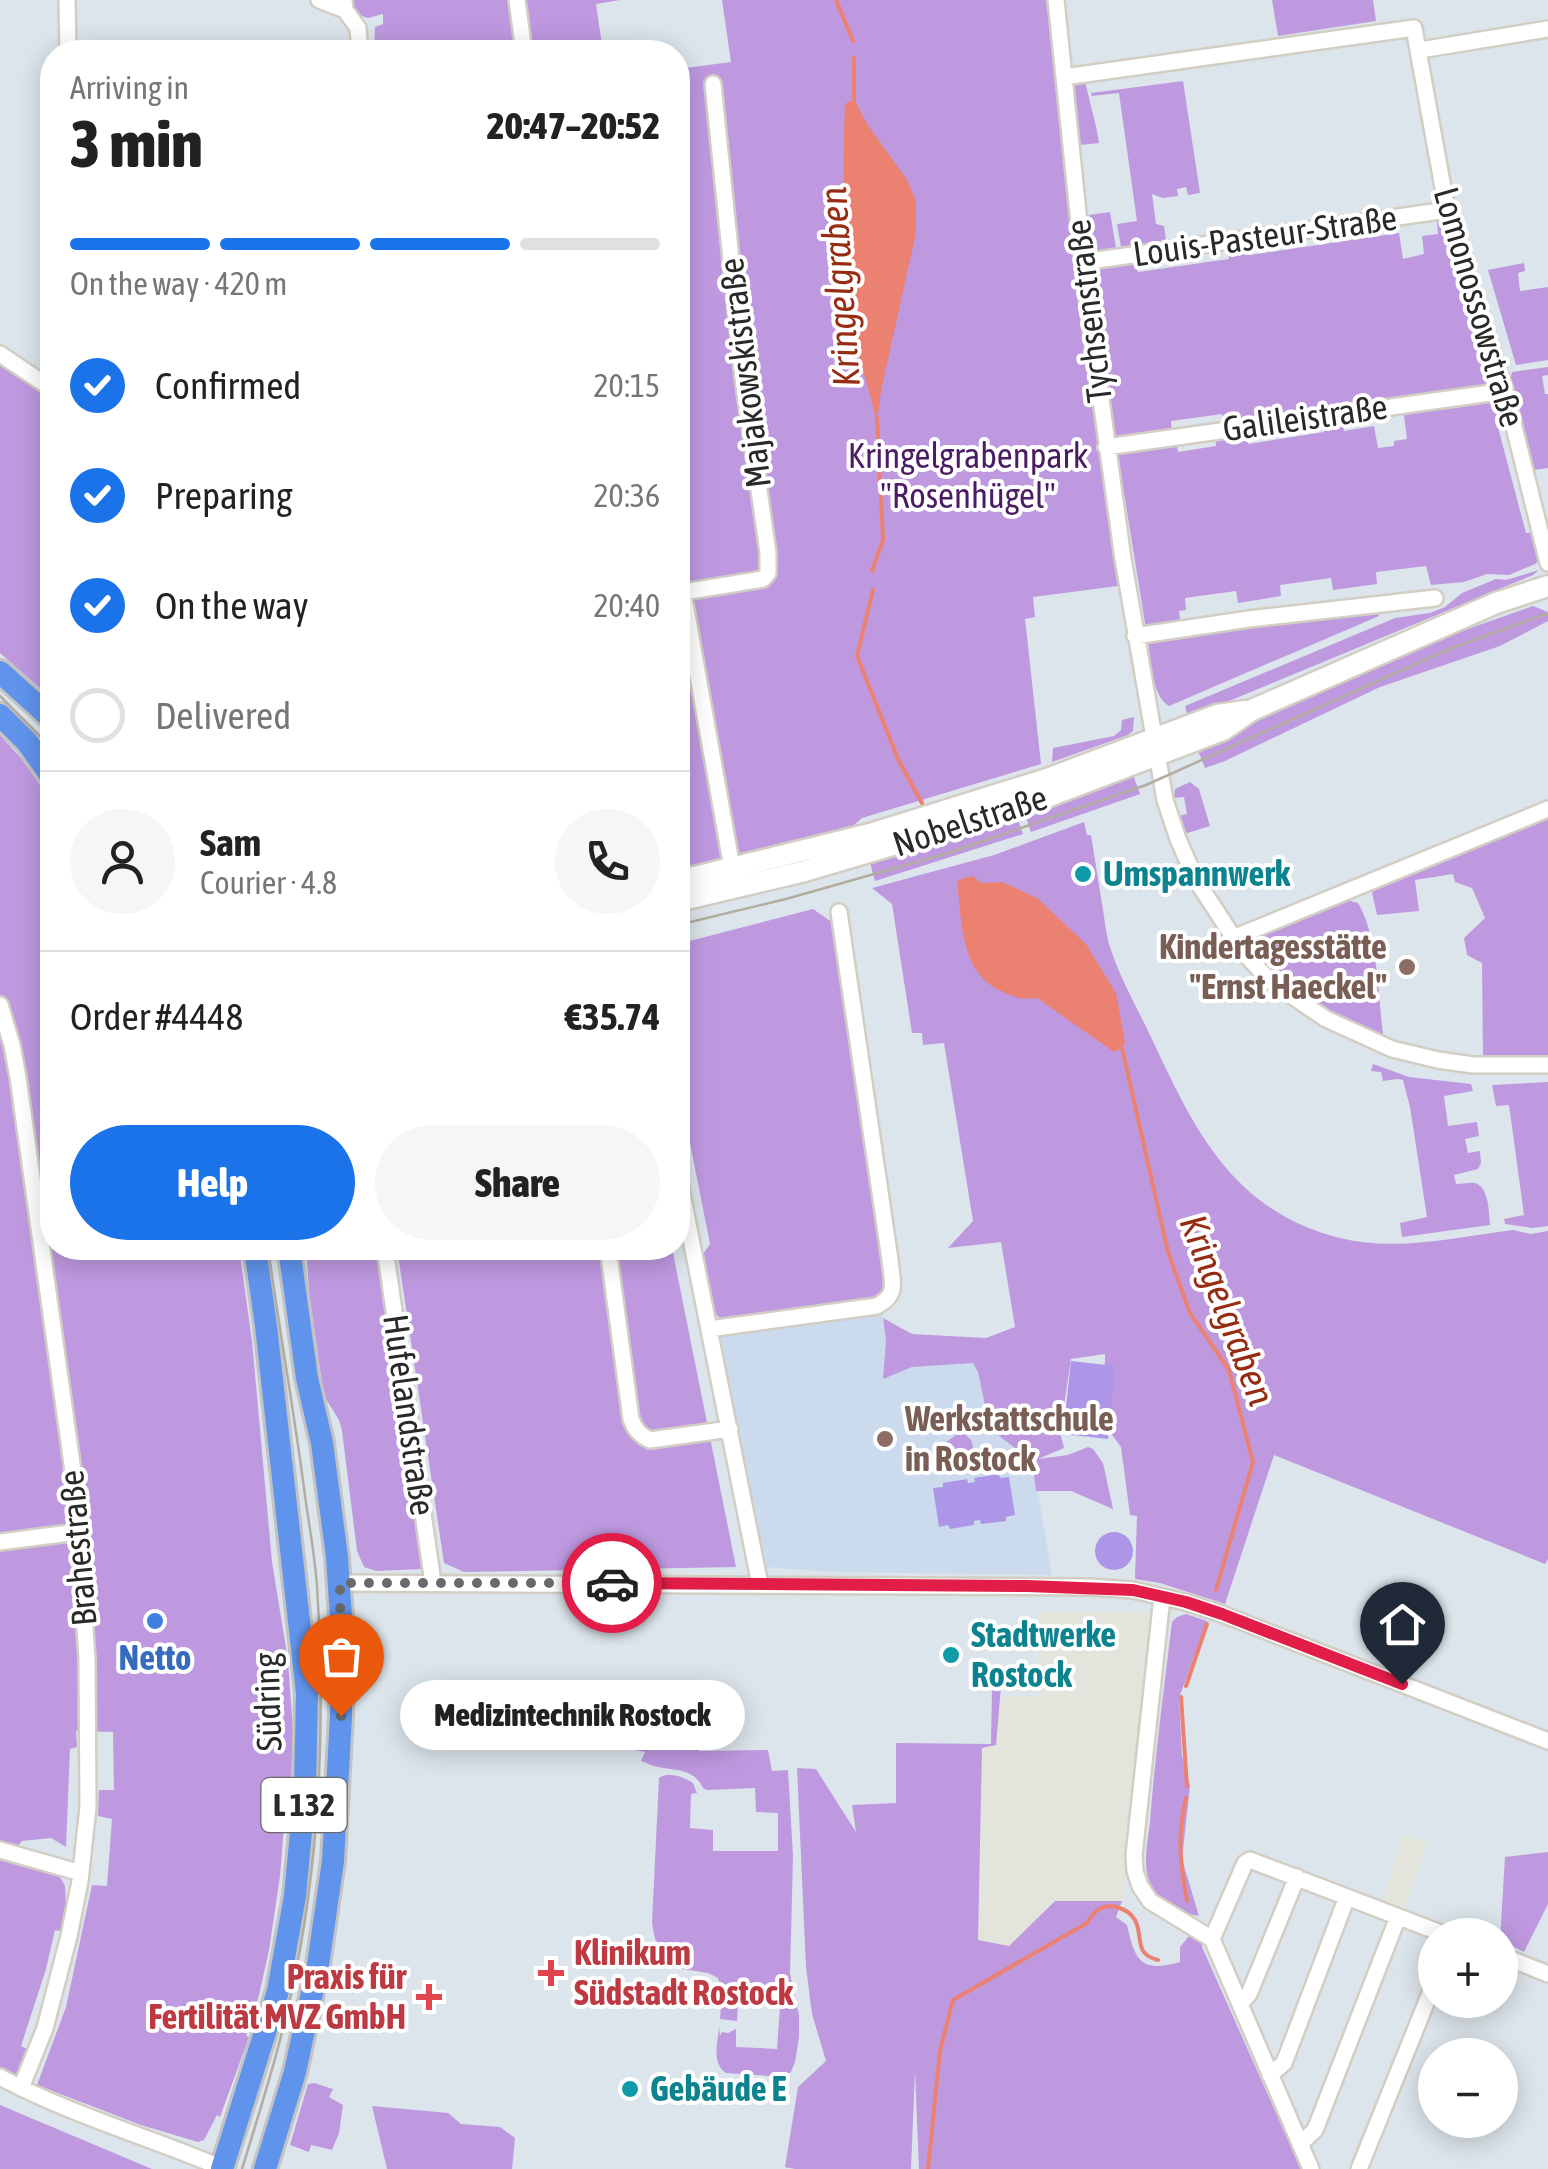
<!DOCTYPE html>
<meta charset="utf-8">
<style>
:root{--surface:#fff;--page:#f6f6f6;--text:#222;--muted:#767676;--line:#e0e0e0;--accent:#1a73e8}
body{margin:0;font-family:"Asap Condensed",sans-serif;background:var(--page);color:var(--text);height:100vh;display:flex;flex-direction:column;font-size:38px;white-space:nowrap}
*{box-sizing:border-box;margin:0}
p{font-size:32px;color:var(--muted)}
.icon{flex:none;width:55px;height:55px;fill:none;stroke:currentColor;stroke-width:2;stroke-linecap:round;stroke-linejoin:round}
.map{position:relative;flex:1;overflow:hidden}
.panel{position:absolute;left:40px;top:40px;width:650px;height:1220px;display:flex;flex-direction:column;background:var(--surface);border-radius:40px;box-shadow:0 5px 25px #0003}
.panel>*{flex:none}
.buttons{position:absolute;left:1418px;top:1918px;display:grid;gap:20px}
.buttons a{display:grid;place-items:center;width:100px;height:100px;border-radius:50%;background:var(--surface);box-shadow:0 5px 25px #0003;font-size:50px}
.pin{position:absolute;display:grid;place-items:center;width:85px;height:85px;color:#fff;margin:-102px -42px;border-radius:50% 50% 50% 0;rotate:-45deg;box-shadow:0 0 10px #0007}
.pin .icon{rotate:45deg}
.courier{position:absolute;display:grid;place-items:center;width:100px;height:100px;margin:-50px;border:8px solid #e11d48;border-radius:50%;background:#fff;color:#222;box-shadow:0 2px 12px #0007}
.bubble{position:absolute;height:70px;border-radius:35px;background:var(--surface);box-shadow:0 5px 25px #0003;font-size:32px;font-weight:800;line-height:70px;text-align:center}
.summary em{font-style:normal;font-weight:800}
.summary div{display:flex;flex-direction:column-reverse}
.summary{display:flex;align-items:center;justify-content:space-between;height:170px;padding:0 30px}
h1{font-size:65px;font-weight:800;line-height:75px}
.bar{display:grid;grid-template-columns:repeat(4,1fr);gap:15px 10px;align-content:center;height:120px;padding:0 30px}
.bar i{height:12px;border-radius:8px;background:var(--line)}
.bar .on{background:var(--accent)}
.bar p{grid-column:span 4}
.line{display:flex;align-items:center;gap:25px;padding:0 30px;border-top:2px solid var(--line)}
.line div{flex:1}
.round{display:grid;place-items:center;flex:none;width:105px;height:105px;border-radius:52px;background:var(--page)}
ol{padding:0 30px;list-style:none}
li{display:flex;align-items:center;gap:30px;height:110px}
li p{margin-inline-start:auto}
li .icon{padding:10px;border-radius:50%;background:var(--accent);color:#fff;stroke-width:4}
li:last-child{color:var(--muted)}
li i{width:55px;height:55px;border:5px solid var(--line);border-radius:50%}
.cta{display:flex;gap:20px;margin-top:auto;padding:20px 30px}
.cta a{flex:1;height:115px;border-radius:60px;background:var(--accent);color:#fff;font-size:40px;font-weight:800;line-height:115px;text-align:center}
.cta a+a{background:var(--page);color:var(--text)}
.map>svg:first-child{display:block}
</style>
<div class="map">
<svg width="1548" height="2169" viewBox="0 0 1548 2169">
<rect width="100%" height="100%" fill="#dce5eb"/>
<!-- industrial -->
<path fill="#e3e4dc" d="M1037 1612H1153L1122 1901H1055L1009 1946 978 1940 982 1748 996 1745 997 1713 1004 1696H1037Z
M1403 1835 1428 1842 1401 1919 1380 1910Z"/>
<!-- education -->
<path fill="#cbdbed" d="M877 1306 883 1318 887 1341 1017 1367 1052 1575 832 1572 765 1567 718 1328Z"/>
<!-- green -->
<path fill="#be99e0" d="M349 0H620L596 4 603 52H374L375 27 383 24V14L368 18 352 13Z
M722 0H1048L1074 267 1118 586 1033 597 1035 617 1025 619 1041 764 862 818 853 826 693 868 678 866V69L731 62Z
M1272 0H1373L1376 21 1278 36Z
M1085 79C1089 102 1096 121 1099 143L1080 145 1074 81Z
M1183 81 1200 193 1188 195 1186 187 1177 189 1178 196 1163 198 1152 194 1156 224 1164 226 1166 240 1121 247 1117 224 1137 221 1119 93 1092 96 1091 93Z
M1110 212 1116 248 1098 251 1092 244 1089 215Z
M1437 221 1447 226 1494 379 1492 386 1280 418 1279 408H1277L1257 411 1258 420 1224 424 1222 414 1171 421 1172 433 1116 442 1094 271 1099 267 1135 261 1138 272 1229 259 1228 251 1248 247 1250 255 1399 233 1403 259 1424 254 1422 236 1438 234Z
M1524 263 1525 271 1518 273 1520 291 1548 287V360L1516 365 1488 270Z
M0 363 52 398V699L0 653Z
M1548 367V375L1542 376 1545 394H1548V468L1534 470 1510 379 1512 372Z
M1495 399 1499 402 1504 413 1495 416 1526 533 1535 532 1541 559 1535 564 1509 575 1487 574 1464 582 1431 585 1426 566 1376 572 1377 584 1333 590 1331 578 1280 585 1281 596 1238 603 1236 591 1185 598 1186 610 1179 611 1181 626 1146 629 1117 450 1176 440 1178 452 1216 446 1215 434 1246 431 1248 444 1324 432 1323 422 1342 419 1344 431 1374 426 1378 448 1394 446V441L1407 439 1403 408Z
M1539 570 1533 575 1188 718 1185 706 1395 618 1430 613 1445 607 1462 593 1496 579 1506 580Z
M1533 606 1548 612V621L1500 646 1380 687 1225 761 1205 768 1197 748 1442 638Z
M1378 610 1379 616 1169 706C1151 695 1151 661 1148 641L1150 638Z
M1134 717 1133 731 1128 735 1052 762 1053 748 1114 736 1121 730 1122 720Z
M0 735 21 758 52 802V1248H239L252 1341 272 1562 288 1660 293 1731 291 1785 286 1802 280 1876 269 1950 259 1995 246 2036 249 2037 220 2117 217 2115 204 2140 198 2142 141 2125 37 2085 66 2007 92 1885 107 1886 112 1819 98 1816 99 1790H114L113 1732 76 1731 77 1747 70 1749 66 1847 51 1838 22 1841 16 1848 0 1843Z
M1132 772 1140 794 1031 832 1024 812Z
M1190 782 1199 789 1210 826 1184 834 1179 816 1187 814 1184 797 1174 798 1175 789Z
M1016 814 1023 834 875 881 869 859Z
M1548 814V1055L1483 1058 1482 963 1467 955 1464 938 1485 918 1472 888 1455 882 1453 874 1415 880 1419 911 1377 915 1370 883Z
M1084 822 1087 835H1091C1095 860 1099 885 1103 910 1105 922 1106 935 1110 947 1120 978 1137 1008 1151 1037 1194 1129 1232 1211 1340 1238 1397 1252 1457 1237 1513 1230L1531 1234 1548 1231V1559L1545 1564 1274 1455 1225 1604 1160 1583 1135 1579 1137 1516 1130 1515 1121 1447 1092 1407 1105 1362V1354L1071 1359 1060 1432 1064 1448 1038 1459 1068 1455 1088 1447 1093 1449 1103 1463 1113 1509 1071 1491H1036L1032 1461 990 1429 978 1372 973 1363 912 1367 883 1379 886 1341 883 1318 912 1334 986 1338 1015 1327 1001 1242 948 1248 973 1221 944 1043 923 1045 922 1033H912L892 904 872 888 994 855Z
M1340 898 1358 903C1378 936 1378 995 1383 1034L1374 1038 1337 1021 1271 974 1240 937Z
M813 909 836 925 887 1286 880 1299 723 1320 715 1314 703 1254 710 1244 678 1082V944Z
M1373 1064 1409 1077 1471 1084 1473 1091 1444 1096 1448 1126 1477 1122 1479 1136 1465 1139 1468 1153 1480 1151 1481 1163 1478 1169 1454 1175 1456 1184C1462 1184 1469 1182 1475 1183 1489 1187 1489 1213 1490 1225L1402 1237 1400 1223 1427 1217 1410 1107 1403 1080 1397 1079 1383 1081 1381 1072 1371 1071Z
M1548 1082V1226L1532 1228 1505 1224 1504 1219 1524 1215 1509 1105 1496 1106 1492 1085Z
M306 1248H379L424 1569 376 1571 364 1567 357 1551 342 1431 339 1420 324 1396 309 1292Z
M397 1248H672L736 1567 464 1572 444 1563Z
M962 1431 971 1440 975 1453 961 1460 943 1462 936 1449Z
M1186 1614 1207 1621 1179 1698 1182 1756 1190 1786 1182 1859 1199 1916C1179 1913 1159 1903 1150 1883 1142 1865 1148 1841 1150 1822 1155 1755 1164 1689 1172 1622L1177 1617Z
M992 1687H1001L996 1745 982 1748 978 1940 1009 1946 1055 1901H1122L1116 1917 1127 1925C1135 1961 1141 1973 1180 1962V1947L1190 1935 1202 1942V1947L1301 2169H919L915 2071 911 2169H795L785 2167 798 2087 826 2061 812 2014 806 1967 797 1768 816 1769 856 1832 852 1805 896 1803V1743L991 1744Z
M642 1746H699V1751L768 1750 772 1771 788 1770 793 1856 790 1974 799 2015V2037L795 2062 791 2072 784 2077 726 2073C711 2063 718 2042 719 2026L720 2036 722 2032 728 2033 736 2029V2047L777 2049 780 2007 738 2005 737 2021 720 2019 722 1991 718 1978 708 1973 683 1969 672 1961 655 1939 652 1923 659 1778C669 1771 683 1777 693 1783L697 1793 691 1794 690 1828 713 1830V1851H778V1813L756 1812 755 1788 707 1790 703 1788C693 1768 677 1771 658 1767 652 1766 647 1763 641 1761L645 1752 635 1750Z
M1548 1852V1904L1524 1952 1500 1940 1505 1857Z
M0 1855 60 1874V1877L65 1886 66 1906 68 1907 64 1932 55 1930 46 1969 21 2046 29 2050 25 2063 16 2076 0 2068Z
M314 2083 333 2089 329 2097 343 2105 339 2133 332 2150 311 2145 309 2152 290 2145 308 2084Z
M0 2105 152 2169H0Z
M372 2106 448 2113 461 2124 500 2127 515 2138 512 2169H387Z"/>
<!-- pitch -->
<path fill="#ad95e7" d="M1071 1361 1115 1366 1108 1439 1063 1434Z
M999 1474 1000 1478 1009 1477 1015 1515 1006 1517V1521L981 1524 980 1520 974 1521V1525L950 1529 948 1525 939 1527 933 1488 943 1487V1483L967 1479 968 1483 975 1482 974 1478Z
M1095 1551a19 19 0 1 1 38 0a19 19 0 1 1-38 0Z"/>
<!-- water -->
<path fill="#eb8171" d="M854 99 867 124 908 181 916 202V233L881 391 877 422C870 394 861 366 856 338 843 262 842 181 845 104Z
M973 876 981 883 1002 882 1037 898 1086 944 1116 993 1125 1042 1122 1048 1114 1052 1037 998C1019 1000 1015 997 999 990 960 971 962 920 957 882L961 879Z"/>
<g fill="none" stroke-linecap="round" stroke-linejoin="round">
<!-- stream -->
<path stroke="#eb8171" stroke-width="4" d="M836 0 853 41
M854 58V100
M872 571 883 540 877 418
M873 590 857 656 898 759 923 805
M1122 1048 1168 1252 1190 1313 1229 1370 1253 1462 1216 1590
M1186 1686 1207 1624
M1181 1697 1187 1786
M1186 1798C1177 1836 1180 1863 1187 1901
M928 2169 940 2051 953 2000 1087 1923C1090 1919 1093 1913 1098 1910 1109 1902 1128 1908 1135 1920 1144 1937 1133 1954 1158 1960"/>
<defs>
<path id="street" d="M67 0 68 52
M319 0 345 10
M344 0 345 10 358 28 360 52
M517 0 524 52
M1056 0 1086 290 1123 559 1165 800 1178 839 1196 880 1243 952 1270 981 1326 1019 1392 1049 1438 1060 1473 1065H1548
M1420 50 1548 29
M1064 77 1414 28 1447 210 1505 391 1548 563
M1083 262 1447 210
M0 354 52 389
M1106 447 1505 391
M683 592 732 868
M678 593 763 579 768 573V553L743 377 713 84
M1135 636 1249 619 1435 598
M1233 938 1548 809
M0 1005 12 1045 18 1077 72 1464 76 1497 87 1659 88 1807 80 1881 69 1936 45 2028 21 2088
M678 1174 760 1585
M385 1248 433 1583
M608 1248 631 1419C635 1430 640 1435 650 1440L730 1429
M709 1329 877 1306C899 1294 892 1282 890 1260L839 912
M0 1542 77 1532
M339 1583 1090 1587 1133 1590 1185 1602 1222 1614 1548 1741
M1162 1597 1134 1855 1135 1871 1140 1886 1150 1901 1212 1939 1311 2169
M0 1850 81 1873
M1212 1939 1245 1863 1250 1860 1446 1935
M1500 1955 1548 1974
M1240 2004 1249 1994 1297 1877
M1270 2075 1284 2063 1347 1897
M0 2077C71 2115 149 2137 222 2168
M1300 2144 1315 2130 1398 1917
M1359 2169 1435 1981"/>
<path id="secondary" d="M678 881 870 834 1047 779 1217 715 1245 711
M678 901 805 871 1018 808 1223 730 1252 710 1496 603 1548 586"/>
<path id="primary" d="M0 672 52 719
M0 715 27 742 52 777
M222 2169 278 1991 295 1896 305 1789 307 1693 266 1326 255 1248
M265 2169 295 2072 318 1965 333 1861 341 1716V1617L337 1557 322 1443 307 1378 289 1248"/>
</defs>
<!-- street casing -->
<use href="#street" stroke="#d3cec4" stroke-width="20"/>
<!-- secondary casing -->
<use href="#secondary" stroke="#d3cec4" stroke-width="25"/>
<!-- primary casing -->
<use href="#primary" stroke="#c3c3c3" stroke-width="28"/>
<!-- street -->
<use href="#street" stroke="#fff" stroke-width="15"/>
<!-- secondary -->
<use href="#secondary" stroke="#fff" stroke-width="20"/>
<!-- primary -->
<use href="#primary" stroke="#6094ec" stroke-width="22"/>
<!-- tram -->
<path stroke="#b3ad9f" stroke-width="2.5" d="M0 696 52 748
M678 925 786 899 948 853 1146 785 1449 649 1548 613
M242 2169C262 2104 283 2038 296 1971 321 1845 325 1713 317 1586 315 1558 310 1530 306 1503 295 1417 280 1333 268 1248"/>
</g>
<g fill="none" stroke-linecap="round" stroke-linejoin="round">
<!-- done -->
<path stroke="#686b6d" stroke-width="10" stroke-dasharray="0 18" d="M341 1716 340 1583H612"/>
<!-- route -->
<path stroke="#e11d48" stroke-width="12" d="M612 1583 1027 1586 1133 1590 1186 1602 1222 1614 1402 1684"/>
</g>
<!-- markers -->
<g fill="#0f9aa8" stroke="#fff" stroke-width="4">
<circle cx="1083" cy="874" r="10"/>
<circle cx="951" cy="1655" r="10"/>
<circle cx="630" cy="2089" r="10"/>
</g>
<g fill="#8d6e63" stroke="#fff" stroke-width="4">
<circle cx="1407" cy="967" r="10"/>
<circle cx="885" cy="1439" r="10"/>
</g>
<circle fill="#3f7fe0" stroke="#fff" stroke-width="4" cx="155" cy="1621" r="10"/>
<g fill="#e0444e" stroke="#fff" stroke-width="4">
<path d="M546 1958h10v10h10v10h-10v10h-10v-10h-10v-10h10z"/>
<path d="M424 1982h10v10h10v10h-10v10h-10v-10h-10v-10h10z"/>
</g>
<g text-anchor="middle" stroke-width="8" stroke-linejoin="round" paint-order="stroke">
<!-- shield labels -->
<rect fill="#fff" stroke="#696969" stroke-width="2.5" x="261.5" y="1778" width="85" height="54" rx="8"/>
<g font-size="32" font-weight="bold" fill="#292929">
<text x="304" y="1816">L 132</text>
</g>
<!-- street labels -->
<g font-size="35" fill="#292929" stroke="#fff">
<text transform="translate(1265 236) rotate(-8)" y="12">Louis-Pasteur-Straße</text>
<text transform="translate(1479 307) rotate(74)" y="12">Lomonossowstraße</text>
<text transform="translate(1089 311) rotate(-97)" y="12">Tychsenstraße</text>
<text transform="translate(745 373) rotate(-97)" y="12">Majakowskistraße</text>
<text transform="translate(1305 418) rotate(-8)" y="12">Galileistraße</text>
<text transform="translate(970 821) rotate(-18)" y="12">Nobelstraße</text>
<text transform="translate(409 1415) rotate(82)" y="12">Hufelandstraße</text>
<text transform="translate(78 1548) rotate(-95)" y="12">Brahestraße</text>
<text transform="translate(268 1702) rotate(-92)" y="12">Südring</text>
</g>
<!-- park labels -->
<g font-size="35" fill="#4b1c64" stroke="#fff">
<text x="968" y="468">Kringelgrabenpark<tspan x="968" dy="40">"Rosenhügel"</tspan></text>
</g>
<!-- culture labels -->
<g font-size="35" font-weight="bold" fill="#0d838f" stroke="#fff" text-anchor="start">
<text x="1103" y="886">Umspannwerk</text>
<text x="971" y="1647">Stadtwerke<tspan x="971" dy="40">Rostock</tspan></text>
<text x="650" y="2101">Gebäude E</text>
</g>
<!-- education labels -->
<g font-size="35" font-weight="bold" fill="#785e54" stroke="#fff" text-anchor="end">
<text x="1387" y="959">Kindertagesstätte<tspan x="1387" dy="40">"Ernst Haeckel"</tspan></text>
<text x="905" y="1431" text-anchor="start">Werkstattschule<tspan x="905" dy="40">in Rostock</tspan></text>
</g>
<!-- shop labels -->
<g font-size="35" font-weight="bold" fill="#366cbe" stroke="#fff">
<text x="155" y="1670">Netto</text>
</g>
<!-- health labels -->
<g font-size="35" font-weight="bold" fill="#be3a42" stroke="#fff" text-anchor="start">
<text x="574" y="1965">Klinikum<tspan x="574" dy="40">Südstadt Rostock</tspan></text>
<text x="406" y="1989" text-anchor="end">Praxis für<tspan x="406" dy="40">Fertilität MVZ GmbH</tspan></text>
</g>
<!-- water labels -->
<g font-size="38" font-style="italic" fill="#962c11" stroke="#fff">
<text transform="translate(840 287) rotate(-94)" y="13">Kringelgraben</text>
<text transform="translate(1227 1310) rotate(69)" y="13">Kringelgraben</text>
</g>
</g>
</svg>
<div class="buttons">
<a>+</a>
<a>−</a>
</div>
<div class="pin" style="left:341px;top:1716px;background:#ea580c"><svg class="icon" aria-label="bag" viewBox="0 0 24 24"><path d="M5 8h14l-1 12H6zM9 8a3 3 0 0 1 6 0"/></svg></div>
<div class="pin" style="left:1402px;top:1684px;background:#1f2937"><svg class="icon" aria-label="home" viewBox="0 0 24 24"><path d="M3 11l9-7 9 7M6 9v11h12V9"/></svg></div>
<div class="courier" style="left:612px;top:1583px"><svg class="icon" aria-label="car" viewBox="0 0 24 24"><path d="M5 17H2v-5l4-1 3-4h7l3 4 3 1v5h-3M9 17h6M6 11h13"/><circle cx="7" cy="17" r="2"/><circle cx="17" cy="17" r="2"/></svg></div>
<div class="bubble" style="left:400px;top:1680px;width:345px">Medizintechnik Rostock</div>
<section class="panel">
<div class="summary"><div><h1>3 min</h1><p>Arriving in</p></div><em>20:47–20:52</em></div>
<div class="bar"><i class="on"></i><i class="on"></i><i class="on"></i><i></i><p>On the way · 420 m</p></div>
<ol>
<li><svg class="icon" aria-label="check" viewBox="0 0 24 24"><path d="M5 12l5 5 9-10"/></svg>Confirmed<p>20:15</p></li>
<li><svg class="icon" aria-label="check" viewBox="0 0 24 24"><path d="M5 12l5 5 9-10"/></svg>Preparing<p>20:36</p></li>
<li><svg class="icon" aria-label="check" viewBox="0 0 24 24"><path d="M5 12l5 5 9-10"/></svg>On the way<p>20:40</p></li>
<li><i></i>Delivered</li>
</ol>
<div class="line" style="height:180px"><a class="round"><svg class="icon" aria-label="person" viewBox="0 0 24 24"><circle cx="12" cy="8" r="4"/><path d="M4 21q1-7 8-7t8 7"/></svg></a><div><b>Sam</b><p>Courier · 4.8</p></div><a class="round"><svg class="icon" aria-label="phone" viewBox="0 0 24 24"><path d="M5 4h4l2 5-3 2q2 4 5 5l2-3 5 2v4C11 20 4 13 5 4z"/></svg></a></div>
<div class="line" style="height:130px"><div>Order #4448</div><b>€35.74</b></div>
<div class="cta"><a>Help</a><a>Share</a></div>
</section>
</div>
